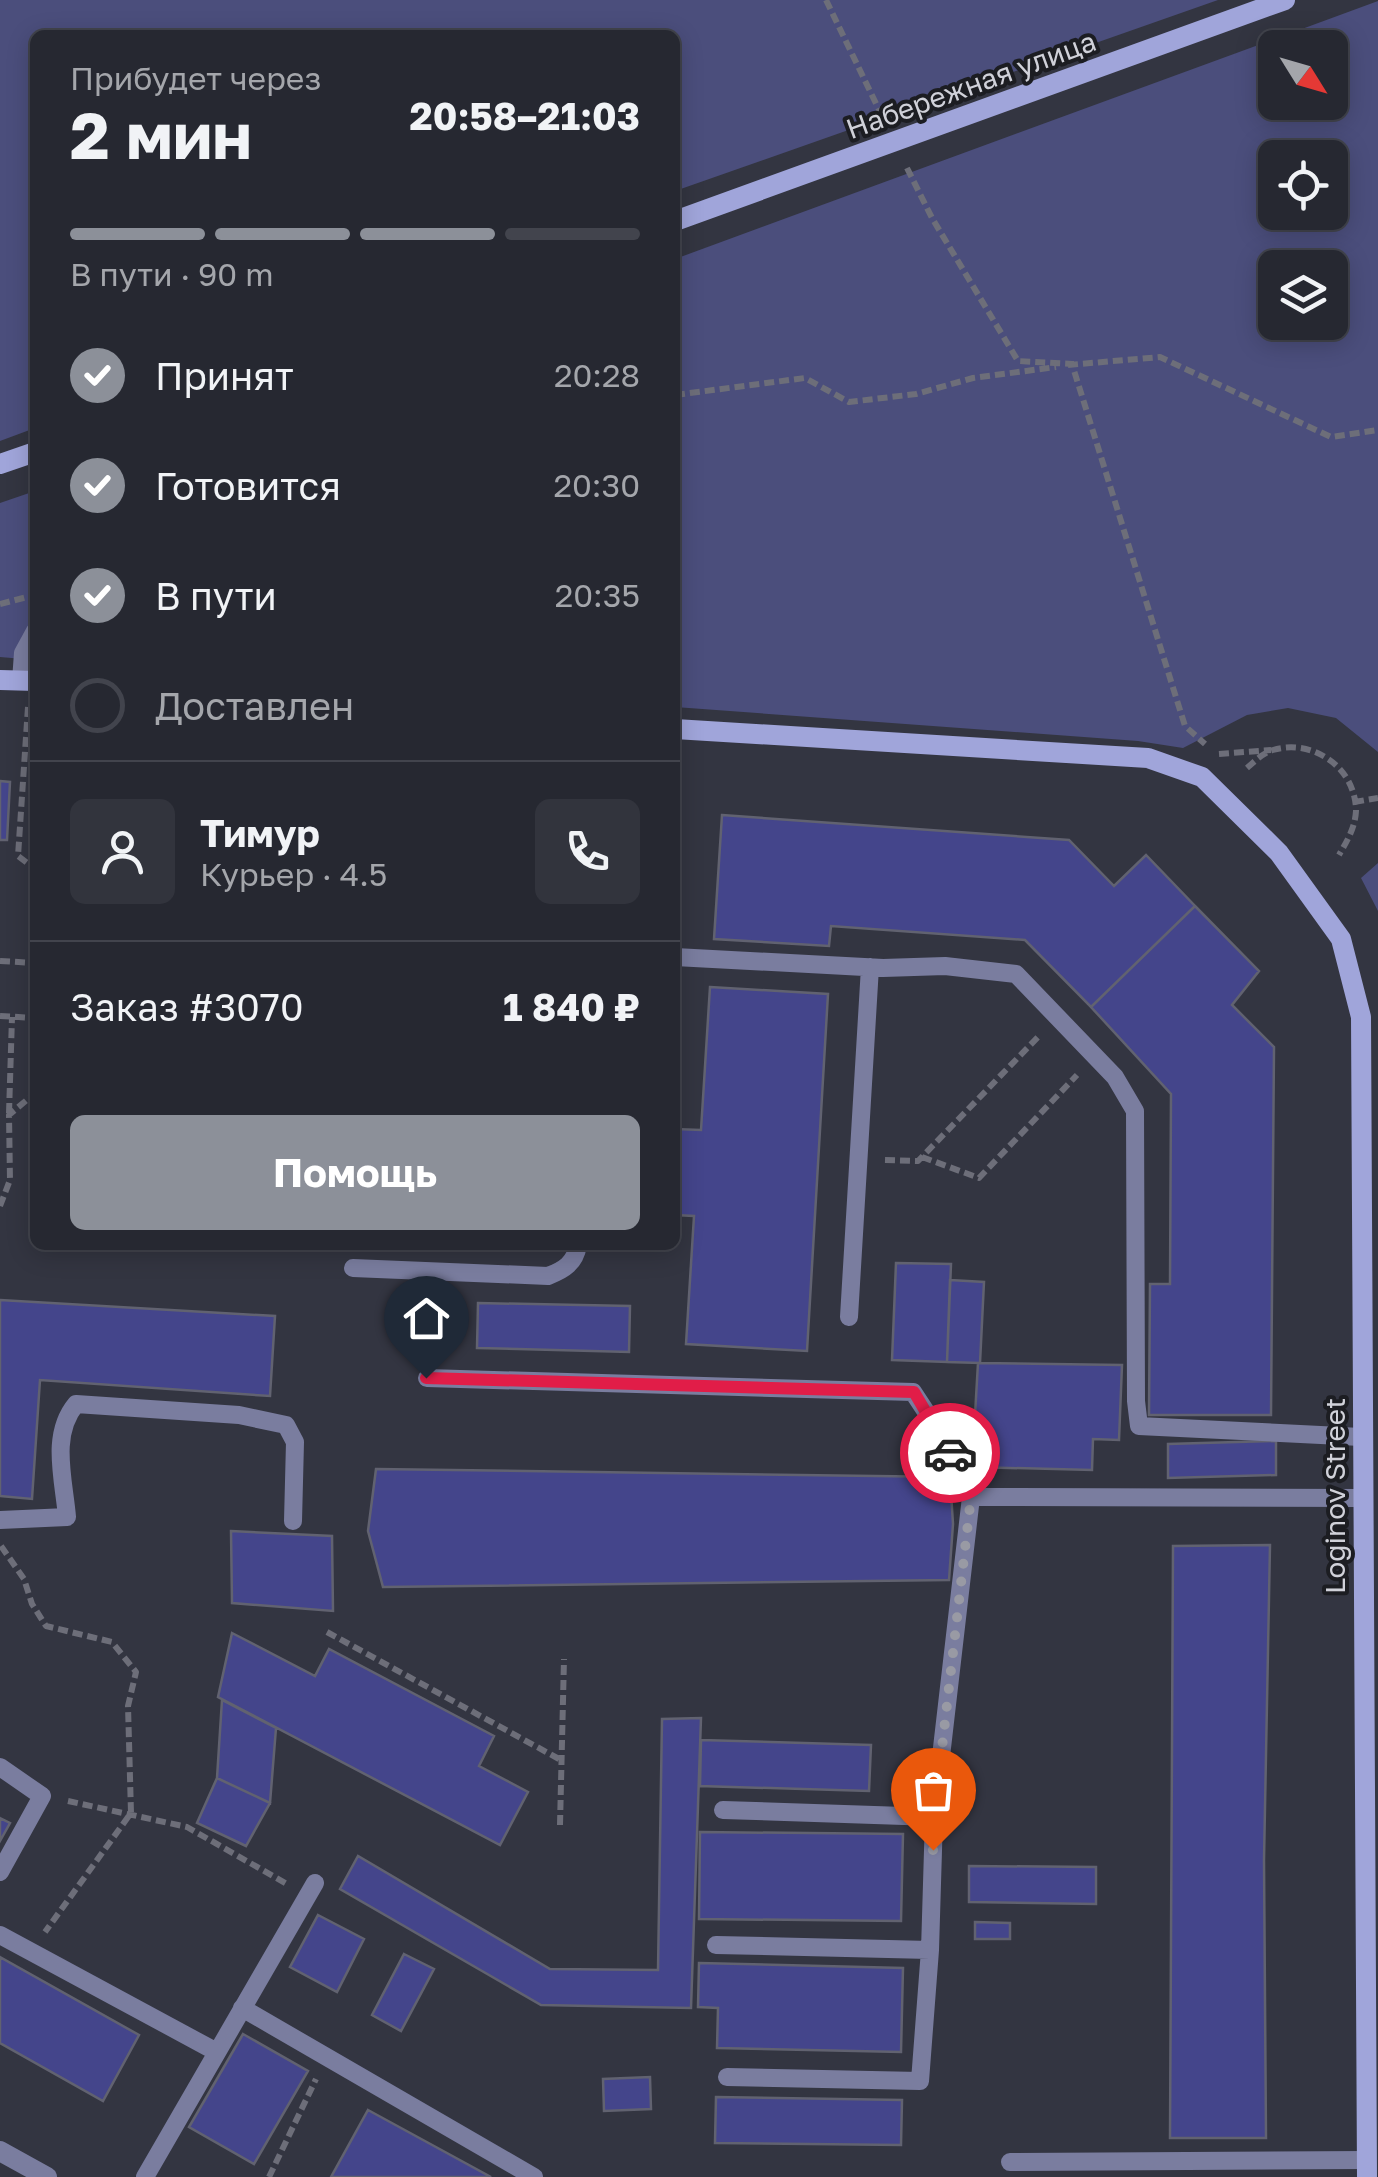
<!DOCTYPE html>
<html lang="ru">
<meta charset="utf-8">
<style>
:root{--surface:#262831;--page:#32343d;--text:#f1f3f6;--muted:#a4a6ab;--line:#42444d;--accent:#8c9099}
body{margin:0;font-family:"Golos Text",sans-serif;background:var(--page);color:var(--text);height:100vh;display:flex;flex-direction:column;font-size:38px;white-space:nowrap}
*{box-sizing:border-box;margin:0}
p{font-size:32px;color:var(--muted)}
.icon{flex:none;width:55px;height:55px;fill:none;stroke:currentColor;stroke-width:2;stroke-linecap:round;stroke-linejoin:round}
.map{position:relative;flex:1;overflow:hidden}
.sheet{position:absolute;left:30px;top:30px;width:650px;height:1220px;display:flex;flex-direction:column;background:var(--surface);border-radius:15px;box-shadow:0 5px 25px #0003,0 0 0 2px var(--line)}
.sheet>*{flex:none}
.needle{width:65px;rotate:127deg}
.controls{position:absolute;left:1258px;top:30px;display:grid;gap:20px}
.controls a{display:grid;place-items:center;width:90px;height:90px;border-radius:15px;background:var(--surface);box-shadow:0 5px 25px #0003,0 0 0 2px var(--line);font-size:50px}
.pin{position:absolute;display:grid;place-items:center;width:85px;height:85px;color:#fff;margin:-102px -42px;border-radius:50% 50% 50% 0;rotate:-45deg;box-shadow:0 0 10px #0007}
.pin .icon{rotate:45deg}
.courier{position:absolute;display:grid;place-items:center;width:100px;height:100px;margin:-50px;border:8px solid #e11d48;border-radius:50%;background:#fff;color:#222;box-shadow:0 2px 12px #0007}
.head em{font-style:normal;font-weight:700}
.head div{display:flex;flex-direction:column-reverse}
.head{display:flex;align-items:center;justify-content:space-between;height:170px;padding:0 40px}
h1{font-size:65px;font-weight:700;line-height:75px}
.bar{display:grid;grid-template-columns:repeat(4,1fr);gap:15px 10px;align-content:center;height:120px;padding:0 40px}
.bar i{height:12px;border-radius:8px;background:var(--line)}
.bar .on{background:var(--accent)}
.bar p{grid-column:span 4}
.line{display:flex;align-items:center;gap:25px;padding:0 40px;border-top:2px solid var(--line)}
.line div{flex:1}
.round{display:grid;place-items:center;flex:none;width:105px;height:105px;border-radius:15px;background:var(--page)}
ol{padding:0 40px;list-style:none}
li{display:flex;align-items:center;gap:30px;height:110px}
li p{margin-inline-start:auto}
li .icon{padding:10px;border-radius:50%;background:var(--accent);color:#fff;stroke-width:4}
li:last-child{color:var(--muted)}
li i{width:55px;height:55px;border:5px solid var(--line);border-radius:50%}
.primary-button{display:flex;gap:20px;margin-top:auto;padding:20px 40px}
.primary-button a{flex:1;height:115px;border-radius:15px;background:var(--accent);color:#fff;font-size:40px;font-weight:700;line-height:115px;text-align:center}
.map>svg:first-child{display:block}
</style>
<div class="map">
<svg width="1378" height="2177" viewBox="0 0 1378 2177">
<rect width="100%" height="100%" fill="#333541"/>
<!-- green -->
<path fill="#4b4e7c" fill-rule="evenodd" d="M0 0H1218L675 191V35H35V428L0 441Z
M1378 1V752L1336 718 1288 708 1247 715 1183 748 1138 741 675 707V259ZM1275 48H1330V102H1275ZM1275 158H1330V212H1275ZM1275 268H1330V322H1275Z
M35 491V660L0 657V503Z
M1378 863V911L1361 878Z"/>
<!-- building -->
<path fill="#44458b" stroke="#616270" stroke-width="2.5" d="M0 781 10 782 7 840H0Z
M722 815 1069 840 1114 886 1146 855 1195 906 1091 1007 1025 940 831 926 829 946 714 939Z
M1195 906 1259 971 1232 1005 1274 1047 1271 1415H1149L1150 1284H1170L1171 1094 1091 1007Z
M710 987 828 994 807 1351 686 1344 694 1216 675 1215V1129L701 1130Z
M896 1263 951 1264 947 1362 892 1360Z
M950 1280 984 1282 980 1363 947 1362Z
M0 1300 275 1316 270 1396 40 1380 32 1499 0 1496Z
M478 1303 630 1306 629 1352 477 1348Z
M978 1363 1122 1365 1119 1440 1093 1439 1092 1470 972 1467Z
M1276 1441V1475L1168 1478V1444Z
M376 1469 950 1477 953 1524 949 1580 383 1587 368 1531Z
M231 1531 332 1536 333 1611 232 1603Z
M1270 1545 1264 1860 1266 2138H1170L1173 1546Z
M232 1633 315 1676 329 1649 494 1736 479 1766 528 1792 500 1845 218 1697Z
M222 1700 276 1728 270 1803 217 1778Z
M701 1718 691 2008 541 2005 340 1889 358 1856 550 1969 658 1970 662 1719Z
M701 1740 871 1745 869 1791 700 1786Z
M217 1778 270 1803 246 1846 197 1823Z
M0 1818 10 1823 0 1841Z
M700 1832 903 1834 901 1921 699 1919Z
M969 1866 1096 1867V1904L969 1902Z
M318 1915 364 1939 337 1992 290 1967Z
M975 1922 1010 1923V1939H975Z
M404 1954 434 1969 401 2031 372 2015Z
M0 1957 139 2035 103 2101 0 2043Z
M699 1963 903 1968 901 2052 717 2048 718 2008 698 2007Z
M243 2034 308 2071 254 2164 189 2127Z
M650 2077 651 2109 604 2111 603 2079Z
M716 2097 902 2100 901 2145 715 2143Z
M368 2110 491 2177H331Z"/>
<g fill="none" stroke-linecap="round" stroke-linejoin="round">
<!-- path -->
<path stroke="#6d6e79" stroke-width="6" stroke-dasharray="10 5" stroke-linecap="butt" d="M826 0 882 116
M907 168 932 218 1018 361 1072 364 1185 726 1205 744
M1068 365 1160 357 1331 437 1378 430
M675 395 805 378 849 402 916 394 973 378 1056 367
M0 604 35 595
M28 707 18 856 35 869
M1219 754 1271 750
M1247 768C1255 761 1263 753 1273 750 1313 738 1356 768 1356 811 1355 828 1347 841 1339 855
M1354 802 1378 798
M0 961 35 963
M0 1016 35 1018
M9 1113 12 1017
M922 1157 979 1178 1077 1075
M885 1160 918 1161 1039 1036
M0 1206 10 1180 9 1115 35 1093
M1 1546 24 1579 32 1604 46 1626 112 1642 136 1672 128 1706 131 1813 45 1932
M327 1632 559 1759
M68 1801 187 1827 287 1884
M560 1825 564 1659
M269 2177 316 2079"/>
<!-- lane -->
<path stroke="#7a7d9f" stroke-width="18" d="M21 681 23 653 35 631
M675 957 883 968 945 966 1016 974 1115 1077 1135 1111 1136 1401 1139 1426 1361 1437
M353 1268 548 1276C564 1270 575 1263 578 1245
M849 1317 870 967
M427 1378 913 1392 938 1430 971 1497 934 1817 930 1950 920 2081 727 2077
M971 1497 1362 1498
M0 1520 67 1517C64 1480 50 1435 76 1404L239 1415 286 1425 295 1442 293 1521
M0 1767 42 1796 0 1872
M723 1810 934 1817
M0 1935 215 2051
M716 1945 930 1950
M242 2008 534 2177
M1010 2162 1367 2160
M145 2177 315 1883"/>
<!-- street -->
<path stroke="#7a7d9f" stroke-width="20" d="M0 2151 47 2177"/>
<!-- secondary -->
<path stroke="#a0a5da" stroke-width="20" d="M675 221 1285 0
M0 464 35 452
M0 680 35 681
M675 729 1148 758 1202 777 1279 853 1341 939 1361 1017 1367 2177"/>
</g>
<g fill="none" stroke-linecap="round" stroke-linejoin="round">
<!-- done -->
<path stroke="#999aa4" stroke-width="10" stroke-dasharray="0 18" d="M933 1850 934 1817 971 1497 950 1453"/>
<!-- route -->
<path stroke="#e11d48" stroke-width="12" d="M426 1378 914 1392 950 1453"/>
</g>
<g text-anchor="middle" stroke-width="8" stroke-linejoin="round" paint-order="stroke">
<!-- street labels -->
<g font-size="28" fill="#d0d1d9" stroke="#1c1d22">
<text transform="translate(971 85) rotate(-20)" y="10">Набережная улица</text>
<text transform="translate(1335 1496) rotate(-90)" y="10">Loginov Street</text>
</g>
</g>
</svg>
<div class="controls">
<a><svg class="needle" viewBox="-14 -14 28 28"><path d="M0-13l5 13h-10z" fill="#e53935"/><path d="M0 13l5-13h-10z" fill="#a4a6ab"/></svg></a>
<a><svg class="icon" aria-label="locate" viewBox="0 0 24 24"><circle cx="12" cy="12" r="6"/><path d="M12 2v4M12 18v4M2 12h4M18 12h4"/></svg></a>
<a><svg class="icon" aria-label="layers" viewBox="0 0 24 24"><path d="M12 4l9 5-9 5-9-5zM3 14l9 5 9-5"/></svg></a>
</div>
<div class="pin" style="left:933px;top:1850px;background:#ea580c"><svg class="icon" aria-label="bag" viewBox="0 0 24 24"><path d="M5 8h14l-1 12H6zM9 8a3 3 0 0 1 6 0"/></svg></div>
<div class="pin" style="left:426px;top:1378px;background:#1f2937"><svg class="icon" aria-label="home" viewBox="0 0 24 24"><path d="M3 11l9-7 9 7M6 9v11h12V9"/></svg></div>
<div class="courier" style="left:950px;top:1453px"><svg class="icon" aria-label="car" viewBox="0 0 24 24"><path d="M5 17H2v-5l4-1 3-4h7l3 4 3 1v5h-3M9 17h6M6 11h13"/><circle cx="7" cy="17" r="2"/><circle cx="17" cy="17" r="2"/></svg></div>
<section class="sheet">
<div class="head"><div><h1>2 мин</h1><p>Прибудет через</p></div><em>20:58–21:03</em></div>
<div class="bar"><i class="on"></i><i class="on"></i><i class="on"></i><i></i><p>В пути · 90 m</p></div>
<ol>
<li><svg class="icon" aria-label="check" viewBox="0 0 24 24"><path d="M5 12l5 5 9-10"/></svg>Принят<p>20:28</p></li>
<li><svg class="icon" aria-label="check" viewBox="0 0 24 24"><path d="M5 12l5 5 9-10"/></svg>Готовится<p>20:30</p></li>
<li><svg class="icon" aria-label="check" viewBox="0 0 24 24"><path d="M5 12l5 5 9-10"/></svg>В пути<p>20:35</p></li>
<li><i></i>Доставлен</li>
</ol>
<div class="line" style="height:180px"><a class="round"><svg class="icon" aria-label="person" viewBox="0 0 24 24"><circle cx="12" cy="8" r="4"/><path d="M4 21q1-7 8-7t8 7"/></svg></a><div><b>Тимур</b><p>Курьер · 4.5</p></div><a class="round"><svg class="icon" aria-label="phone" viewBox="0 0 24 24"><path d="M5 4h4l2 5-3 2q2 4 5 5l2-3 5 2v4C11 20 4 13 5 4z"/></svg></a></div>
<div class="line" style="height:130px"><div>Заказ #3070</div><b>1 840 ₽</b></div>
<div class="primary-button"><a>Помощь</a></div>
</section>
</div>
